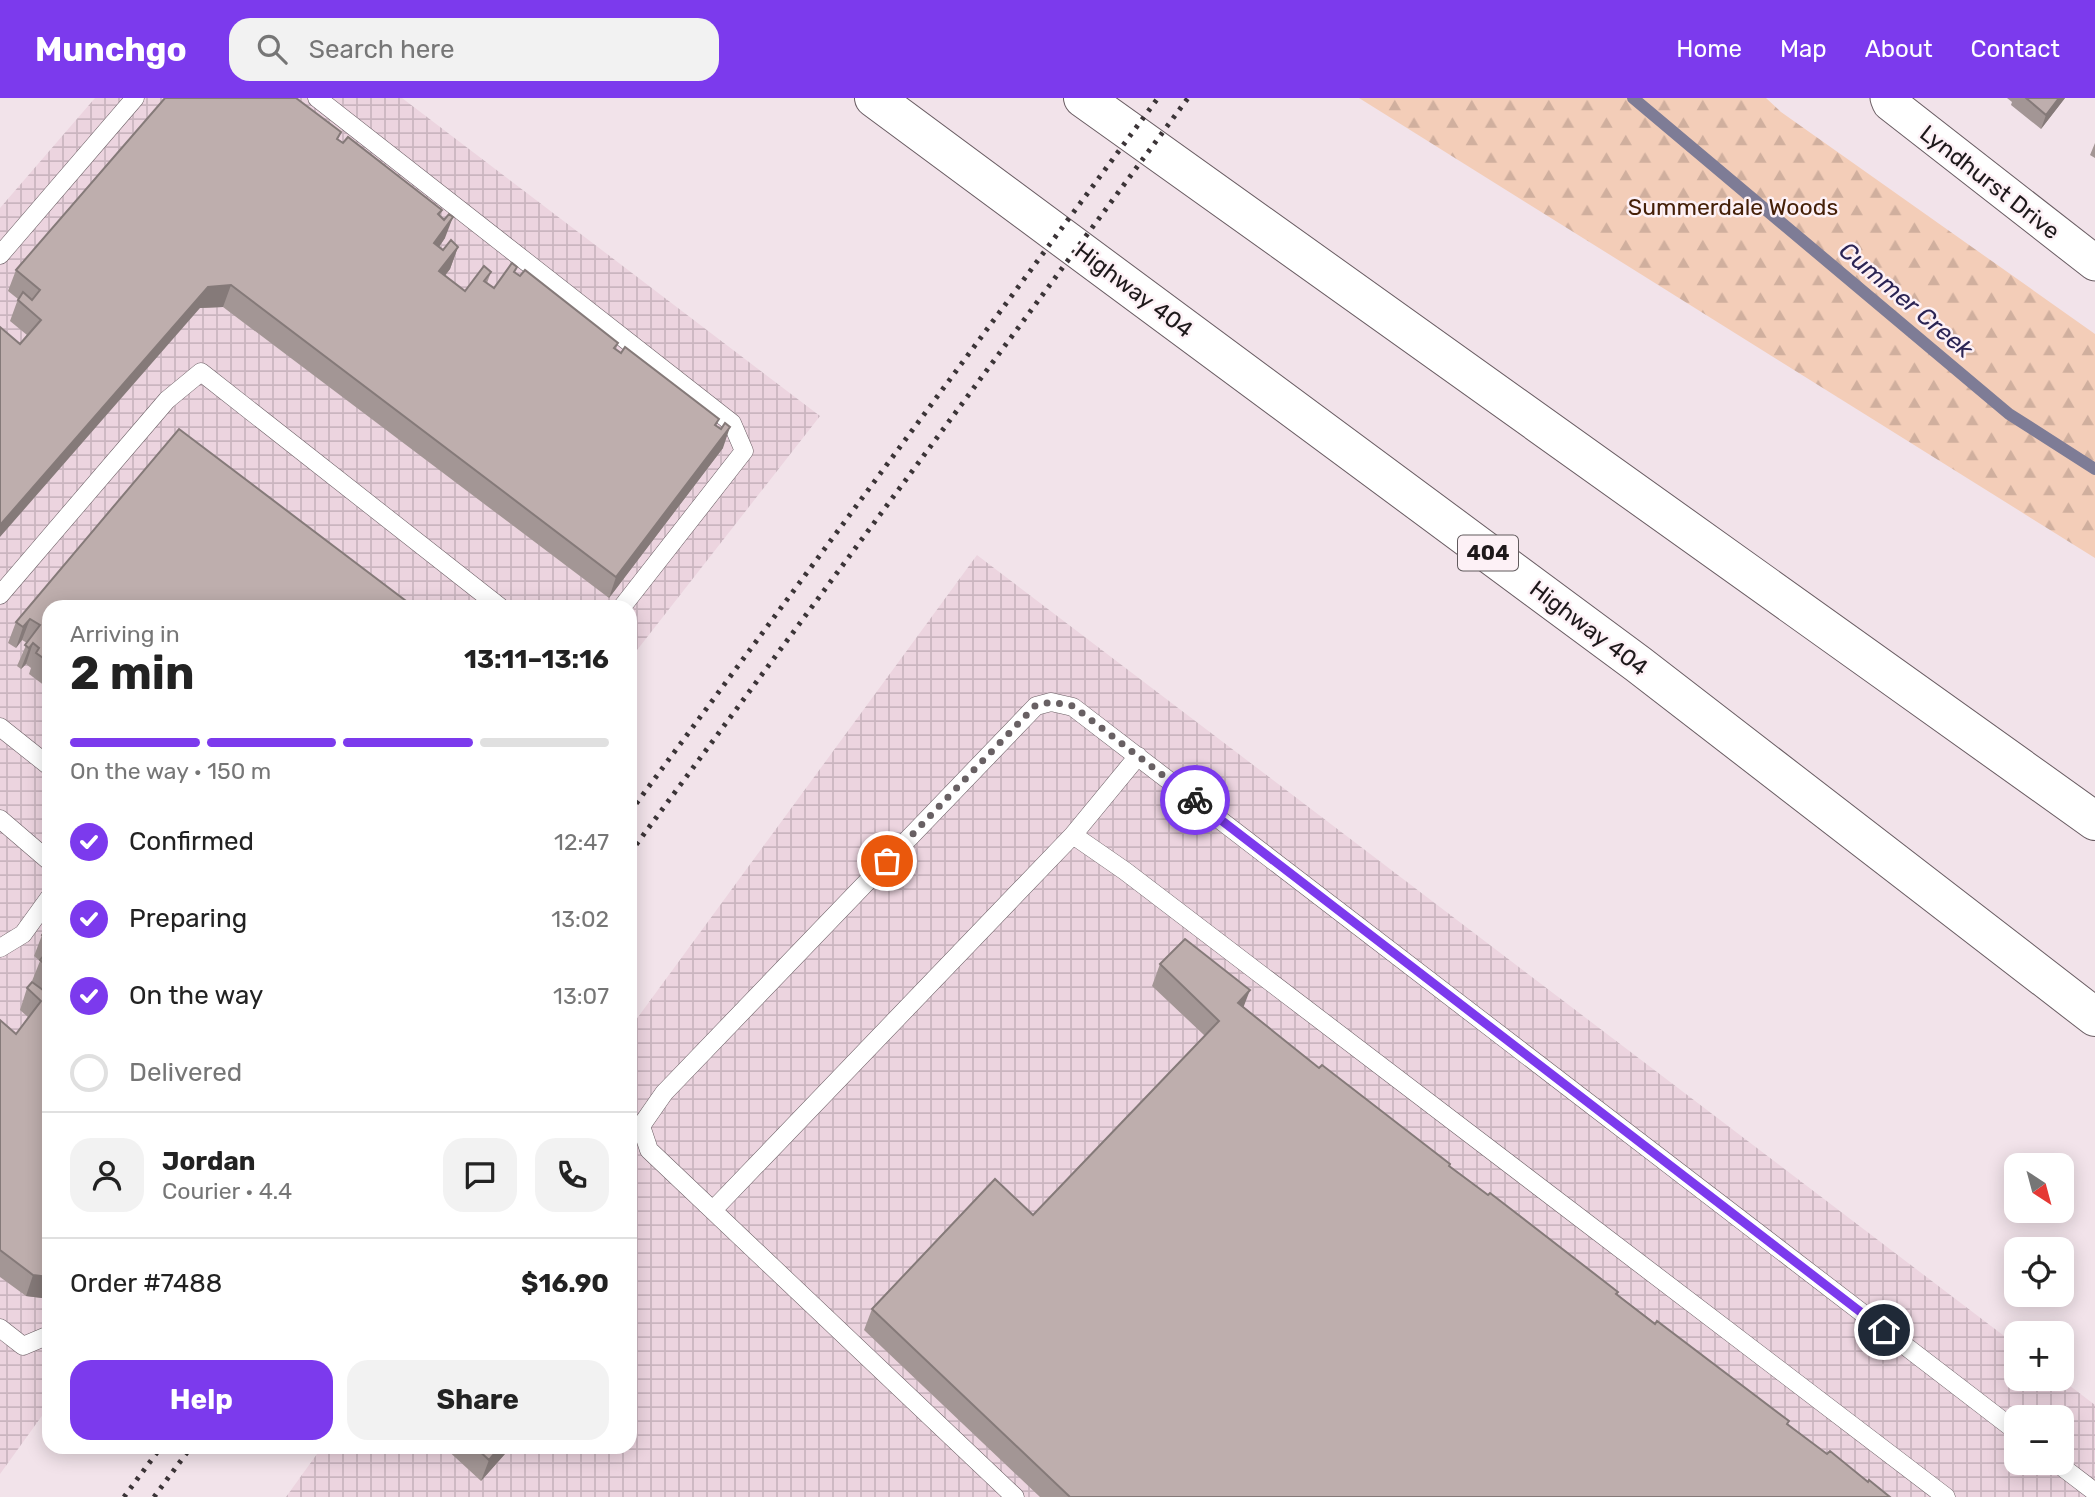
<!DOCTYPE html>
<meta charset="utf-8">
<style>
:root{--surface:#fff;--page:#f2f2f2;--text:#222;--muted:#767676;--line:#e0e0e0;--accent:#7c3aed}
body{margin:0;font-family:Rubik,sans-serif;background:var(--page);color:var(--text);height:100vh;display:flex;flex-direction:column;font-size:26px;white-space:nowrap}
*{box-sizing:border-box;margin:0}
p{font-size:23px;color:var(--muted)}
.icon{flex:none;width:38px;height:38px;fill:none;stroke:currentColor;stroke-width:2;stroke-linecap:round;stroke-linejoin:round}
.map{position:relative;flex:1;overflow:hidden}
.details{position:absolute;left:42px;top:502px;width:595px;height:854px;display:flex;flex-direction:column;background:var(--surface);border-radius:21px;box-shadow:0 4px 18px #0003}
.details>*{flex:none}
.needle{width:46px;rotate:144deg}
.buttons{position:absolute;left:2004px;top:1055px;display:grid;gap:14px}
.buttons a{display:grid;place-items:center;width:70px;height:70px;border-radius:14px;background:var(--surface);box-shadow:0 4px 18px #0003;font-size:35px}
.pin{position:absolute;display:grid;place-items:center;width:60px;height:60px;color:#fff;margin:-30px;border:4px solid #fff;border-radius:50%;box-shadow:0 2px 7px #0007}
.courier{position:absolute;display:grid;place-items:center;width:70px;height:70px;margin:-35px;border:5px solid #7c3aed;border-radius:50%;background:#fff;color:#222;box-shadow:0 2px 9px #0007}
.summary em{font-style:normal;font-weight:700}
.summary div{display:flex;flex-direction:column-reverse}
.summary{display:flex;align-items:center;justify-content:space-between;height:119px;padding:0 28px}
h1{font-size:46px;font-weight:700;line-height:52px}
.bar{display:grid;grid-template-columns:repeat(4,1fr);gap:10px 7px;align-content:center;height:84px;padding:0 28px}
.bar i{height:9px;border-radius:5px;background:var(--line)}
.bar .on{background:var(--accent)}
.bar p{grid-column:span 4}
.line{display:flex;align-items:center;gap:18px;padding:0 28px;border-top:2px solid var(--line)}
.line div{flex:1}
.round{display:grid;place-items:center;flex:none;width:74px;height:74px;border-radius:21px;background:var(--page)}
ol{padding:0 28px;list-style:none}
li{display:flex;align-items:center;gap:21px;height:77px}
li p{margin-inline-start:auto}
li .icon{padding:7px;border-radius:50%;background:var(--accent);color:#fff;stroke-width:4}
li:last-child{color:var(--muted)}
li i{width:38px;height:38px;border:4px solid var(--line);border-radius:50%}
.button{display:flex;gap:14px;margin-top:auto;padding:14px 28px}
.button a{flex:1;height:80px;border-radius:21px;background:var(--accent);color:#fff;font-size:28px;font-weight:700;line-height:80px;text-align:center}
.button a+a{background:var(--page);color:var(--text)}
header{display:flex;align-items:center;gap:42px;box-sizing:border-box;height:98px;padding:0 35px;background:var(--accent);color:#fff}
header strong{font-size:33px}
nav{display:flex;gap:38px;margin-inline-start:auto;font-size:24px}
.search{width:490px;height:63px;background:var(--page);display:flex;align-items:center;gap:18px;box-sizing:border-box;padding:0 24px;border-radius:21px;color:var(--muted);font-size:26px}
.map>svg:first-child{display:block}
</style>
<header>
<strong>Munchgo</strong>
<div class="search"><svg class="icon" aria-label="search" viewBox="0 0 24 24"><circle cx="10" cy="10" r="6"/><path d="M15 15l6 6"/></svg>Search here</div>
<nav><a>Home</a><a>Map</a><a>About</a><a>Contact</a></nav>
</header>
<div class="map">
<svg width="2095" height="1399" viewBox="0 0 2095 1399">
<defs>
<pattern id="industrial-grid" width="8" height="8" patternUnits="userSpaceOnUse" patternTransform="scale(1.75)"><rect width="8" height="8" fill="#ecd4df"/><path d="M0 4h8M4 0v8" fill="none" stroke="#cab5bf"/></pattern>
<pattern id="forest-firs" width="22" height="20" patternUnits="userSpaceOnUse" patternTransform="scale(1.75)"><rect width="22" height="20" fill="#f3cdb8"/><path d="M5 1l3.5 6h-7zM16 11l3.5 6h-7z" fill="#d0af9e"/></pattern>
</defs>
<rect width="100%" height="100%" fill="#f2e3ea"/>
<!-- industrial -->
<path fill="url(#industrial-grid)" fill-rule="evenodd" d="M95 0H402L820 318 630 561V509H49V1308L0 1376V110Z
M977 457 2016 1247V1281H2061L2095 1307V1399H286L322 1349H630V930ZM2016 1320H2062V1365H2016Z"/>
<!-- forest -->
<path fill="url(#forest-firs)" d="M1359 0H1766L1781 14 2095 236V460Z"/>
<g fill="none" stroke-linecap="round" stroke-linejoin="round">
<!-- stream -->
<path stroke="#7e7c96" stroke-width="12" d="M1633 0 2009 316 2095 371"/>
<defs>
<path id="lane" d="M317 0 732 325 744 353 622 509
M0 157 135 0
M0 497 167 302 201 274 500 509
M0 629 49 668
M1138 658 1073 737 1125 773 1946 1399
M0 721 49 763
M0 850 23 836 49 800
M713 1112 1073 737
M0 1230 23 1248 49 1237
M2057 1365 2095 1394
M1015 1399 649 1052 641 1028 664 995 1036 608 1051 604 1073 609 2016 1333"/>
<path id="street" d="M1888 0 1890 5 2095 165"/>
<path id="highway" d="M874 0 1638 566 2095 919
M1083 0 2095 723"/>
</defs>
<!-- lane casing -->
<use href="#lane" stroke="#6a5d63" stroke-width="19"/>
<!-- street casing -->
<use href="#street" stroke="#6a5d63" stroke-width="37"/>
<!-- highway casing -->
<use href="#highway" stroke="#6a5d63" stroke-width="40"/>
<!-- lane -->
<use href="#lane" stroke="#fff" stroke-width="18"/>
<!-- street -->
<use href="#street" stroke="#fff" stroke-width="35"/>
<!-- highway -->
<use href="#highway" stroke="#fff" stroke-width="38"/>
<!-- rail -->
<path stroke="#3b3437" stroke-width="5" stroke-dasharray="3.5 7" stroke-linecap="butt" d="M630 714 1158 0
M630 755 1188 0
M124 1399 161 1349
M154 1399 191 1349"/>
</g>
<!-- wall -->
<path fill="#a39695" d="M2007 0H2065L2041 31 2011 7 2012 4Z
M341 34 338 41 442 112 440 118 445 140 439 149 443 152 458 149 450 171 445 178 465 193 491 174 487 185 494 190 515 175 618 245 616 251 719 321 716 328 723 350 609 500 223 209 200 210 20 246 27 237 10 223 18 201 8 193 16 172Z
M2095 45V60L2090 57Z
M49 509V591L29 576 31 570 26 566 21 571 17 568 27 545 22 542 16 550 8 545 16 524Z
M49 829V1196L42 1200 26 1198 0 1179V922L16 936 28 919 20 912 27 890 41 891 32 883 40 863 34 858 42 837 47 834Z
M1160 866 1244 909 1319 970 1618 1194 1617 1196 1827 1356 1890 1399H1040L864 1232 872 1211 1033 1117 1205 938 1152 888Z
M444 1349H511L481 1383Z"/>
<!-- shaded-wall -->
<path fill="#857a79" d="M2059 0H2065L2041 31 2046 17Z
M453 119 445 140 427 166 434 145Z
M458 149 450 171 431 195 439 173Z
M231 187 223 209 200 210 0 439V427L208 189Z
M730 329 723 350 609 500 616 479Z
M30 521 22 542 16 550 23 529Z
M33 545 26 566 21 571 29 550Z
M1250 892 1242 913 1238 905Z
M33 1177 49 1179V1196L42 1200 26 1198Z
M500 1349H511L481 1383 489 1362Z"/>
<!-- building -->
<path fill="#beaead" stroke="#857a79" stroke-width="2" d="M165 0H296L341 34 337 41 343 45 348 39 442 112 438 116 444 122 449 116 453 119 434 145 443 152 451 142 458 149 439 173 465 193 484 168 491 174 484 183 494 190 512 165 517 169 514 174 520 178 525 172 618 245 614 250 621 255 625 249 719 321 715 327 721 331 725 325 730 329 616 479 231 187 208 189 0 427V229L20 246 41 222 18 202 23 194 32 202 40 192 16 172Z
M2026 0H2059L2046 17Z
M179 331 414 509H49V564L36 555 39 550 33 545 29 550 25 547 40 527 30 521 23 529 16 524Z
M45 833 49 834V843L42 837Z
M1185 841 1250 892 1238 905 1319 970 1322 967 1450 1066 1449 1068 1488 1097 1490 1095 1618 1194 1616 1196 1655 1226 1657 1223 1789 1323 1787 1326 1827 1356 1830 1353 1868 1384 1869 1382 1890 1399H1070L872 1211 995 1081 1033 1117 1219 923 1160 866Z
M46 855 49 857V870L40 862Z
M32 884 47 895 49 893V1179L33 1177 0 1152V922L16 936 41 903 27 890Z
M475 1349H500L489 1362Z"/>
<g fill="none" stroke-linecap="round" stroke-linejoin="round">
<!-- done -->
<path stroke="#686063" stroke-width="7" stroke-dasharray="0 12.6" d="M887 763 1035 608 1051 604 1073 608 1195 702"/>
<!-- route -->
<path stroke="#7c3aed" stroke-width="9" d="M1195 702 1884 1232"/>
</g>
<g text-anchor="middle" stroke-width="5" stroke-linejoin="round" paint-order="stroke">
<!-- shield labels -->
<rect fill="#fdf1f6" stroke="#615a5d" stroke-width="2" x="1458" y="437.5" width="60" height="35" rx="5"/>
<g font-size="21" font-weight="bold" fill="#1e191b">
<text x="1488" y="462">404</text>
</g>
<!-- street labels -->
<g font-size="23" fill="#1e191b" stroke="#fdf1f6">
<text transform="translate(1990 84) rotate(38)" y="8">Lyndhurst Drive</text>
<text transform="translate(1134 192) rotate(37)" y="8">Highway 404</text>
<text transform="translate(1589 530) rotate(37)" y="8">Highway 404</text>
</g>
<!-- park labels -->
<g font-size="23" fill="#452008" stroke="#fdf1f6">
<text x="1733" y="117">Summerdale Woods</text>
</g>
<!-- water labels -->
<g font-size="24" font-style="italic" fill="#2b2454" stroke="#fdf1f6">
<text transform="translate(1906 202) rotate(40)" y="8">Cummer Creek</text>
</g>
</g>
</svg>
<div class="buttons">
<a><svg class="needle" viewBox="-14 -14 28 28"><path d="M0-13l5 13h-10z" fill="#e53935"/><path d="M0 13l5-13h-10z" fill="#767676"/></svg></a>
<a><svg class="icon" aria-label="locate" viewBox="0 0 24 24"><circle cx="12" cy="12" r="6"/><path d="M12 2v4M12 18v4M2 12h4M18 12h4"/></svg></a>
<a>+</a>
<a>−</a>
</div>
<div class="pin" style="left:887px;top:763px;background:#ea580c"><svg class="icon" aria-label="bag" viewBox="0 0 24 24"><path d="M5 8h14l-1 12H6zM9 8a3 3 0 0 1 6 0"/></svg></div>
<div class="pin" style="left:1884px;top:1232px;background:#1f2937"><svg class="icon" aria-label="home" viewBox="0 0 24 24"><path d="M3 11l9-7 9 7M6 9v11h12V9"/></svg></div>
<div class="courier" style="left:1195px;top:702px"><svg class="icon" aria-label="bike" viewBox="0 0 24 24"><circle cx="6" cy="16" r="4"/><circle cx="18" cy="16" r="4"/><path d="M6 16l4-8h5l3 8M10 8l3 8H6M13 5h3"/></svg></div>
<section class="details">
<div class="summary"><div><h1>2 min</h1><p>Arriving in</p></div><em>13:11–13:16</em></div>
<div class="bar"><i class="on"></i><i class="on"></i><i class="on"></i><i></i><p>On the way · 150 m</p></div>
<ol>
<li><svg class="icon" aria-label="check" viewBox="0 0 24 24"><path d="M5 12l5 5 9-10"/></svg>Confirmed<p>12:47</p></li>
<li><svg class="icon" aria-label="check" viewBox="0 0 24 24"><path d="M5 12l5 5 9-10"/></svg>Preparing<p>13:02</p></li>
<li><svg class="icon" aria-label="check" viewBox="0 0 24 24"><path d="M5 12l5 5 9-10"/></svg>On the way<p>13:07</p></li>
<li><i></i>Delivered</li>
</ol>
<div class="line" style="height:126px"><a class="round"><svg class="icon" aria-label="person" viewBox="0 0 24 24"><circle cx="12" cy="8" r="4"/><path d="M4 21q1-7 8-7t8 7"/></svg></a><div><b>Jordan</b><p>Courier · 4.4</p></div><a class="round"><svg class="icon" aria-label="chat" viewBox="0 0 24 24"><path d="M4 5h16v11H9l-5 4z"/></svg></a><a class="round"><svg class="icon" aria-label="phone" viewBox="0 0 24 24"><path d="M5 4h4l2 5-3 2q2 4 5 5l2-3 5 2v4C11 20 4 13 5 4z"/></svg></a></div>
<div class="line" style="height:91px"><div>Order #7488</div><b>$16.90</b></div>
<div class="button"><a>Help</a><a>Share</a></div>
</section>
</div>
